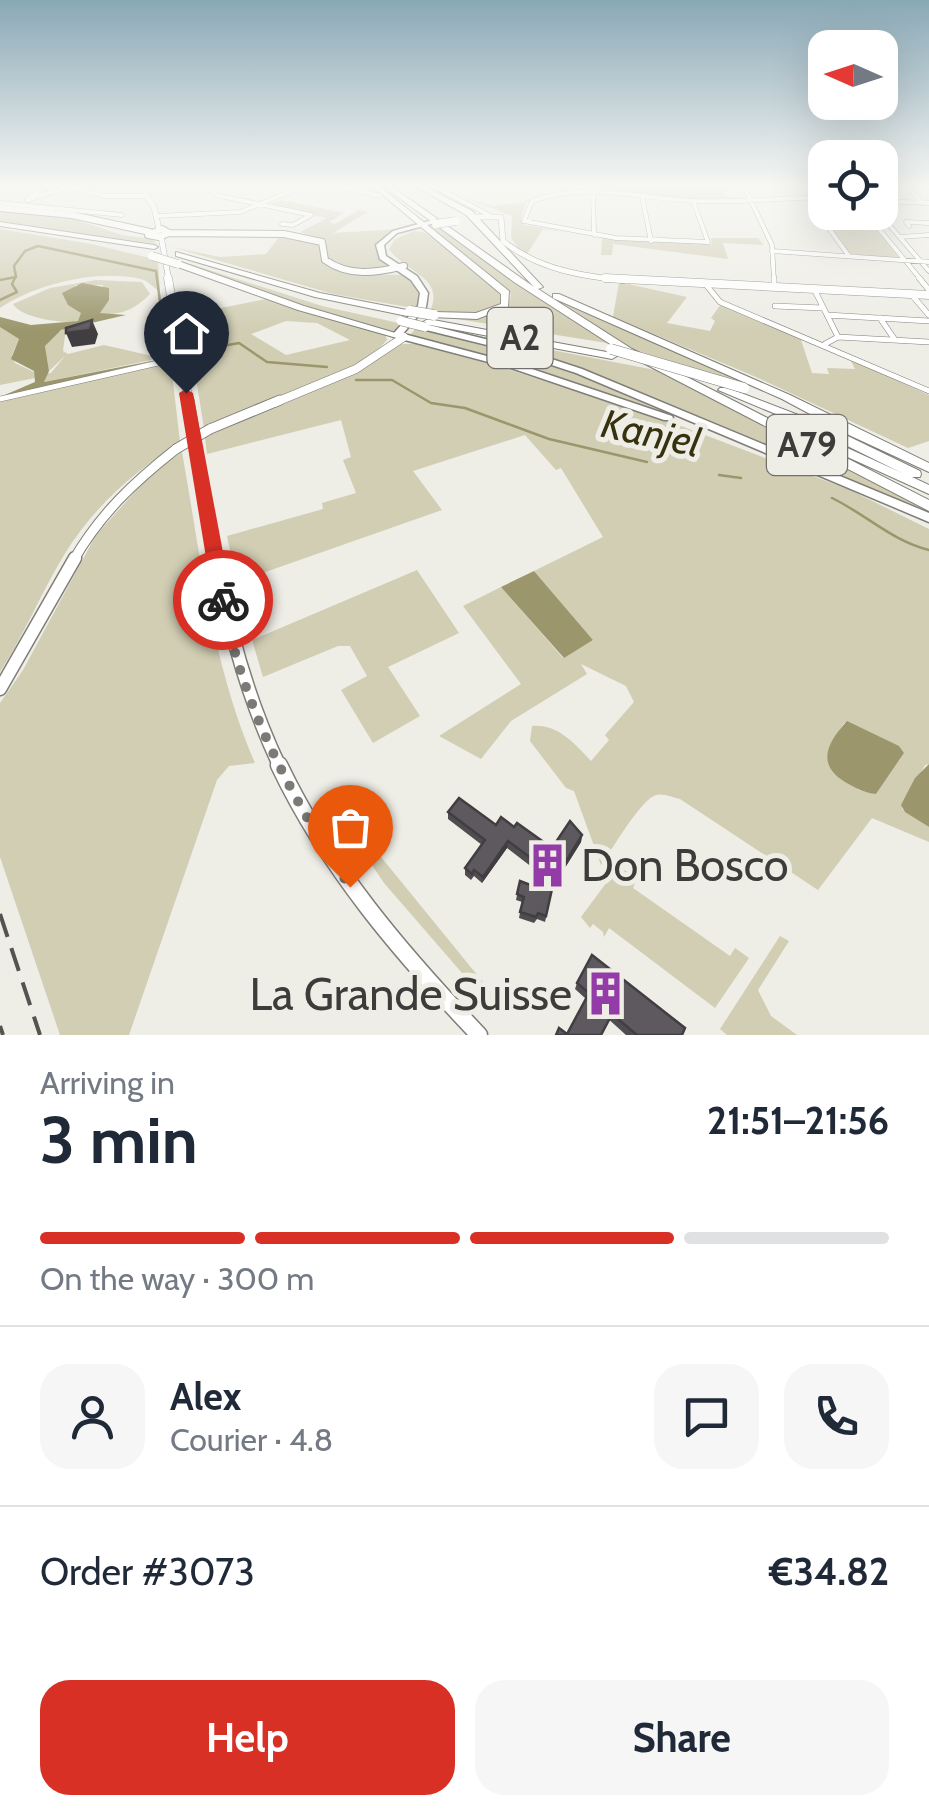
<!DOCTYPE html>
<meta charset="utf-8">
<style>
:root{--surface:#fff;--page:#f6f6f7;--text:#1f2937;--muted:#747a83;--line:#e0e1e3;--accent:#d93025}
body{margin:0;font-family:Cabin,sans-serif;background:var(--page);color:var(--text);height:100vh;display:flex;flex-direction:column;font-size:38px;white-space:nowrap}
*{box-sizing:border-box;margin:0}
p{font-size:32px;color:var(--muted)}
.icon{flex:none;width:55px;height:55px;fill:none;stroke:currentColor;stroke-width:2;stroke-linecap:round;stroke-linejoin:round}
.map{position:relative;height:1035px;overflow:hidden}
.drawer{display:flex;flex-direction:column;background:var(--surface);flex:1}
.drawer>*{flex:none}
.needle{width:65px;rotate:273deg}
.controls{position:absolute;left:808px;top:30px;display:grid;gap:20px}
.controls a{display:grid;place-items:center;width:90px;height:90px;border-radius:20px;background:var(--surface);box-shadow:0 10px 40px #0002;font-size:50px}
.pin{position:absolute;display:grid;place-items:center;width:85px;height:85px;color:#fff;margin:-102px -42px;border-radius:50% 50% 50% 0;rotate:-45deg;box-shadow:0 0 10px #0007}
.pin .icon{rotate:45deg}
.courier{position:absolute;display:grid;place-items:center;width:100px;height:100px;margin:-50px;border:8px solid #d93025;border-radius:50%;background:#fff;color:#222;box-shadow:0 2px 12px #0007}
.headline em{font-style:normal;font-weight:700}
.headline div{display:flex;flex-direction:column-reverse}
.headline{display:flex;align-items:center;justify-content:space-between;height:170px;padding:0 40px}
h1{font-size:65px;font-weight:700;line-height:75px}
.bar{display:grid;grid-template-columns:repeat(4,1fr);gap:15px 10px;align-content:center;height:120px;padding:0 40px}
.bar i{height:12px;border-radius:8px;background:var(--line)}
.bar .current{background:var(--accent)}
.bar p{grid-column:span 4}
.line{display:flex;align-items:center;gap:25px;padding:0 40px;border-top:2px solid var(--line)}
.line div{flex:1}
.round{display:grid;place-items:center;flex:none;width:105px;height:105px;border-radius:30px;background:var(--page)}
.action{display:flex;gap:20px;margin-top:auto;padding:20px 40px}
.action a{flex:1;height:115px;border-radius:30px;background:var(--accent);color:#fff;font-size:40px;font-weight:700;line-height:115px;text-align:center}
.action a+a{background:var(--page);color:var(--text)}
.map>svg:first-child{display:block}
</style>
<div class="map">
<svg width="929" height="1035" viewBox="0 0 929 1035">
<rect width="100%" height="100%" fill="#eeede6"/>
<!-- green -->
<path fill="#d1ceb4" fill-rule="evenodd" d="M593 186H723L726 196 747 198C728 199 709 201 691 200 641 197 571 173 526 203L521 218 525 225 572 233 543 229 525 257 511 238 512 216 465 198 493 206 519 203 555 190Z
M281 200 344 213 329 222 335 224 359 210 368 212 333 233 315 234 401 229C373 239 374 245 387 267L358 271 329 261 324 240 300 232 327 218 269 205Z
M0 211 71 218 122 235 152 239 157 244 0 221Z
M847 218 868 219 899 258 850 254 828 225H844Z
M439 225 532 294 607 343 451 318 486 316 509 304 511 294 428 227Z
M0 229 92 244 158 260 160 291C153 288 149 281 141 279 98 269 36 284 0 308Z
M414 231 424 232 493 283 502 293V302C481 318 455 314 430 311 446 277 404 272 389 249L395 239Z
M279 237 307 238 319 243 321 260 345 274 407 275 422 293 419 309 333 294 172 247 220 257 266 254Z
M602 238 712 244 711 238H758L764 245 723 243 728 259 613 244 612 255H601Z
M181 261 322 306 403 324 394 332 260 292Z
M96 280 142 282 150 294C137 308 119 317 100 313L103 285H75L82 315 78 321C63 324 21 318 13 304L50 288Z
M619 282 687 297 667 323 710 331 715 321 711 318 721 304 800 337 812 373 829 374 827 368 855 369 850 359 929 395V441L908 448 756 377 613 317Z
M266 299 385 334 387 340C350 383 256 401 204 428L194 366 183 324 218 318 216 309ZM286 321 317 323 350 340 286 355 251 334Z
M553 299 753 386 635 350Z
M428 326 655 370 929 511 725 432 604 380Z
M0 327 19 339 12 355 15 363 34 372 35 378 0 385Z
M417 327 562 368 675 417 526 367 410 335Z
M66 328 63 351 68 354 104 345 161 358 44 382 46 373H51L65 356 49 371 45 346 56 333Z
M402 344H416L486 362 668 421 850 490 929 529V764L925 765 902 809 929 827V842L872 818 818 890 680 799C672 797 664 793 656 795 640 800 612 850 601 865L574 791 566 788 530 741 532 726C558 724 574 743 591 761L609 740 605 735 634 702 626 686 581 664 587 674 511 721 481 759 439 736 521 684 463 606 501 587 563 658 593 640 534 571 603 537 561 468 556 470 525 435 413 471 442 510 237 582 227 536 323 509 322 503 356 493 343 460 351 457 341 420 207 454 205 438 233 422 360 370ZM844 723 904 753 876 794 858 790 832 742Z
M163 364 171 365 180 442C134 472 93 507 64 555 41 593 24 635 0 672V402Z
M182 452C201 558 212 664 255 763L229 766 217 780 129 1035H60L0 857V703L23 670 96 535 150 475Z
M417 570 459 633 388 667 420 716 373 743 341 690 367 676 350 646H338L263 677 252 640Z
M346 814 500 1003 495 1011 384 883 340 818Z
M618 867 638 877 633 888 730 956 735 948 749 958 715 1008 609 928 604 937 603 932 593 924 590 928 581 917Z
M780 936 789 941 758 990 771 1016 797 1035H727L720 1029Z"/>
<!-- water -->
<path fill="#9b966c" d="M82 283 109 288V300L100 313 126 315 61 330 45 346 49 371 44 382 162 359 0 397 35 382 34 371 11 359 19 339 0 327V317L31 325 78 321 81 313 68 305 62 293Z
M534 571 593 640 564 658 501 587Z
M847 721 899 746 904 753 876 794C864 793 856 788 845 782 816 764 827 743 847 721Z
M929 764V827L905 812 901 805 915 778Z"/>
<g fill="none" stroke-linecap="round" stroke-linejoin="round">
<!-- stream -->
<path stroke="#9b966c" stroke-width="2.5" d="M0 280 16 277 14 266 25 251 38 246 156 271 167 355 176 354
M0 300 17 292 12 284 15 278
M184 353 239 343 267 362 327 367
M356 380H392L431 403 465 408 549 439 647 462
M719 475 741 478
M832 498C867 515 892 541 929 550"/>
<defs>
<path id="minor-far1" d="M66 186 104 196H148
M189 186 206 187
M205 186 216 195 311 215 293 225 282 224
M337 186 380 196
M433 186 489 215
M744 186 772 245 774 281
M908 186 922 203
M917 186 929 187
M593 191 594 235
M642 196 651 241
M28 198 48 186
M27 200 68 187
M693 201 708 242 616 238 524 221 532 201C585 182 639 198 693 201 736 203 782 198 825 197
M880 201 929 203
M0 203 122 215
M865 212 922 281
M878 212 929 271
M819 215 849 256
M158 216 240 212 304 186
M909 226 906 222 929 223
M900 237 929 235
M772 251 929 262"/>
<path id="minor" d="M774 278V287
M919 278 929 290
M707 286 720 302 929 391
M814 289 838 337 825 344
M911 294 929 315
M775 306 823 308
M827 315 929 321
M880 318 895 340
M838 337 929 342
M0 399 180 358"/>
<path id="tertiary-far4" d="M140 186 154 207 159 229
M473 217H501L503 241C539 270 582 276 627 281
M161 236 169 281"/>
<path id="tertiary-far3" d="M168 278 189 403
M605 278 929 295
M274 403 356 369 404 337"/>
<path id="tertiary-far2" d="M189 400 216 561
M210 429 280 400
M73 561C100 514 134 482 176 449"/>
<path id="tertiary-far1" d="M216 558C229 632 248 700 280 767
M0 689 75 558"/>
<path id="tertiary" d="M279 765C328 868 401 953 479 1035"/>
<path id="secondary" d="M0 208 72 215 150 232
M162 229 169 233 159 237 148 235Z
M169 233 284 234 322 242 325 260C349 277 376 273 404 266"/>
<path id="primary" d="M433 220 435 221V223L397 233 384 245 386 256 417 276 428 293 426 307 400 337H394V333L418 306 420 293 411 280 380 259 376 245 393 231Z"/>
<path id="trunk" d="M425 324 509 345 582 369 929 513V522L576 373 503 349 422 329 421 327Z
M404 334 517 364 672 416 673 418 672 420H664L511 368 401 339V335Z"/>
<path id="motorway" d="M372 186H379L509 291 508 307 477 319 431 317V313L434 312 476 313 501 304V294Z
M383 186H391L534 287 466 215 415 186H424L472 211 543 287 538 289 632 349 799 434 800 430H808L902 473 819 432 718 390 720 388H728L827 426 920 471 921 474 920 477H912L929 485V494L821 445 929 500V511L624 353 514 282Z
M0 222 154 245 158 247 154 249 0 226Z
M176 252 320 293 407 310 412 313 407 316 315 297 176 256Z
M175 262H181L304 306 409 337 404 340 298 310 175 266Z
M553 294H559L790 395 929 463V472L851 436 782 399 553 298Z
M428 319 612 353 617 356 612 359 425 324 423 322Z"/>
</defs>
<!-- minor-far1 casing -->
<use href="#minor-far1" stroke="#7f7e78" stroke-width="5"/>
<!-- minor casing -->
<use href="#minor" stroke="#7f7e78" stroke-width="6"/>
<!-- tertiary-far4 casing -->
<use href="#tertiary-far4" stroke="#7f7e78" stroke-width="6"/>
<!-- tertiary-far3 casing -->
<use href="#tertiary-far3" stroke="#7f7e78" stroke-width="9"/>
<!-- tertiary-far2 casing -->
<use href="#tertiary-far2" stroke="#7f7e78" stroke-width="11"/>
<!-- tertiary-far1 casing -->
<use href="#tertiary-far1" stroke="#7f7e78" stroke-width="15"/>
<!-- tertiary casing -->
<use href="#tertiary" stroke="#7f7e78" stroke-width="19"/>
<!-- secondary casing -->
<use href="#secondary" stroke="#7f7e78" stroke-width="8"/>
<!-- primary casing -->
<use href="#primary" stroke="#7f7e78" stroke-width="3"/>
<!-- trunk casing -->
<use href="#trunk" stroke="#7f7e78" stroke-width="3"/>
<!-- motorway casing -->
<use href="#motorway" stroke="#7f7e78" stroke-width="2"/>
<!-- minor-far1 -->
<use href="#minor-far1" stroke="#fff" stroke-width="4"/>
<!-- minor -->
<use href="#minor" stroke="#fff" stroke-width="5"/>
<!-- tertiary-far4 -->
<use href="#tertiary-far4" stroke="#fff" stroke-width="5"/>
<!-- tertiary-far3 -->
<use href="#tertiary-far3" stroke="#fff" stroke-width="8"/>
<!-- tertiary-far2 -->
<use href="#tertiary-far2" stroke="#fff" stroke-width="9"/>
<!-- tertiary-far1 -->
<use href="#tertiary-far1" stroke="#fff" stroke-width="12"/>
<!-- tertiary -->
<use href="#tertiary" stroke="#fff" stroke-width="16"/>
<!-- secondary -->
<use href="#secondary" stroke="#fff" stroke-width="6"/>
<!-- primary -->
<use href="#primary" fill="#fff" fill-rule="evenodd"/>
<!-- trunk -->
<use href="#trunk" fill="#fff" fill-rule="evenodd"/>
<!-- motorway -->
<use href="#motorway" fill="#fff" fill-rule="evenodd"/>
<!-- rail -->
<path stroke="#545350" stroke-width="4" stroke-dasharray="24 12" stroke-linecap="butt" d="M0 914 40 1035
M0 1026 3 1035"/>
<defs>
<path id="tertiary-bridge" d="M176 449 210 429"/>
<path id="primary-bridge" d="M436 224 456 221"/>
<path id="trunk-bridge" d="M401 321 425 327"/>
<path id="motorway-bridge-far1" d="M152 256 178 264"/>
<path id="motorway-bridge" d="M410 311 434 315
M611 349 744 388"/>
</defs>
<!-- tertiary-bridge casing -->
<use href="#tertiary-bridge" stroke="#7f7e78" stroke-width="11" stroke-linecap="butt"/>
<!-- primary-bridge casing -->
<use href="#primary-bridge" stroke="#7f7e78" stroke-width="9" stroke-linecap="butt"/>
<!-- trunk-bridge casing -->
<use href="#trunk-bridge" stroke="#7f7e78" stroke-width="10" stroke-linecap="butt"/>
<!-- motorway-bridge-far1 casing -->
<use href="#motorway-bridge-far1" stroke="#7f7e78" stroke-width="9" stroke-linecap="butt"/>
<!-- motorway-bridge casing -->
<use href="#motorway-bridge" stroke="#7f7e78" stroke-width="11" stroke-linecap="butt"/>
<!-- tertiary-bridge -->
<use href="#tertiary-bridge" stroke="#fff" stroke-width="9"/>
<!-- primary-bridge -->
<use href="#primary-bridge" stroke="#fff" stroke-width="8"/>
<!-- trunk-bridge -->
<use href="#trunk-bridge" stroke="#fff" stroke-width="9"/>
<!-- motorway-bridge-far1 -->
<use href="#motorway-bridge-far1" stroke="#fff" stroke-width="8"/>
<!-- motorway-bridge -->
<use href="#motorway-bridge" stroke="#fff" stroke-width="10"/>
</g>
<!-- wall -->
<path fill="#504d51" d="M826 212H846L848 217 846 223H835L825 214Z
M448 812 496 825 514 827 552 848 582 835 581 842 558 879 555 878 545 922 537 919 534 923 519 918 522 902 516 900 520 881 533 886 537 871 507 848 482 883 474 876 471 880 465 875V868L482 845 448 819Z
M577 983 682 1035H626L575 989Z"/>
<!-- shaded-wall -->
<path fill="#413e42" d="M92 320 98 334 95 344 72 347 66 333Z
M582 835 581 842 558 879 559 873Z
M508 841 507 848 482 883 483 877Z"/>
<!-- building -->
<path fill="#5d595e" stroke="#413e42" stroke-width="2.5" d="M832 212H846L848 217H837Z
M92 320 90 330 66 333V328Z
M459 798 496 825 501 817 514 827 517 823 552 848 570 821 582 835 559 873 556 871 546 916 538 913 536 917 520 912 524 897 517 894 520 881 533 886 539 864 508 841 483 877 474 870 472 874 465 868 485 840 448 812Z
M592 955 685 1028 682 1035H637L612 1014 601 1035H556L559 1028 567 1034 589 993 577 983Z"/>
<!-- sky -->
<linearGradient id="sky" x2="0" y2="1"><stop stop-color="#89a8b6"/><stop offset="0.56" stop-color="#f7f7f4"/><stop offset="1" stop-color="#f7f7f4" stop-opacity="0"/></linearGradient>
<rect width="929" height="331" fill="url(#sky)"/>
<!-- route -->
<path fill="#d93025" d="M186 389 193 393 232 600 223 607 213 600 179 393Z"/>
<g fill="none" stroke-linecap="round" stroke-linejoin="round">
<!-- done -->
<path stroke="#7b7a76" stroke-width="10" stroke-dasharray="0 18" d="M223 600C242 707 291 796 350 887"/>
</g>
<!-- icons -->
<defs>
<symbol id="building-bare" viewBox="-9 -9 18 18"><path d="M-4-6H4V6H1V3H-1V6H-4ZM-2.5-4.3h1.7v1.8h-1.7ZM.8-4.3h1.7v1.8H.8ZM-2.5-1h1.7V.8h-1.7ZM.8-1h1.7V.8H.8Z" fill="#933ba7" stroke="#eeede6" stroke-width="2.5" paint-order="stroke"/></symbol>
</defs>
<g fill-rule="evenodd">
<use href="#building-bare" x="516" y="834" width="63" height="63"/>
<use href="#building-bare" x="574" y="962" width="63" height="63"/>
</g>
<g text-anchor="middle" stroke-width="10" stroke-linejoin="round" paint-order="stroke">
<!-- shield labels -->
<g fill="#eeede6" stroke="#72716e" stroke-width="2.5">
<rect x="487.5" y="308" width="65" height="60" rx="8"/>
<rect x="767" y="415" width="80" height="60" rx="8"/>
</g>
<g font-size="35" font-weight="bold" fill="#3d3c3a">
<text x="520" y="350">A2</text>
<text x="807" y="457">A79</text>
</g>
<!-- water labels -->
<g font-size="40" font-style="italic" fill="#37320e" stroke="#eeede6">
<text transform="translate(651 433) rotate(12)" y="14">Kanjel</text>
</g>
<!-- near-poi labels -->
<g font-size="45" fill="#3d3c3a" stroke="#eeede6" text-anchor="start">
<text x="581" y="881">Don Bosco</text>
<text x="572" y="1010" text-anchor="end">La Grande Suisse</text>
</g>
</g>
</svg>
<div class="controls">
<a><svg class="needle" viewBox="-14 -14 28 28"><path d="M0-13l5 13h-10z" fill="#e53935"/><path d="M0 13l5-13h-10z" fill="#747a83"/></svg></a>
<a><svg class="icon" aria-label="locate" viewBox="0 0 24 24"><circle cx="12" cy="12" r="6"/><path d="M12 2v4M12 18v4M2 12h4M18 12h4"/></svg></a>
</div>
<div class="pin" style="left:350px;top:887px;background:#ea580c"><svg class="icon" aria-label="bag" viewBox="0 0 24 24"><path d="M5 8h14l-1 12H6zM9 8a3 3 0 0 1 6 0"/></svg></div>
<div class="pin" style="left:186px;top:393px;background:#1f2937"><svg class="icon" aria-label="home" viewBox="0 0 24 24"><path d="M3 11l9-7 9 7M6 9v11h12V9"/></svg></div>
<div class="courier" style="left:223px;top:600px"><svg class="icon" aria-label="bike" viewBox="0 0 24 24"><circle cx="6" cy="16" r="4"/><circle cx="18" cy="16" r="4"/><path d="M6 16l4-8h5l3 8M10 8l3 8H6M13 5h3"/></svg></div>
</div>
<section class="drawer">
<div class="headline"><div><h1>3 min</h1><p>Arriving in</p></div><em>21:51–21:56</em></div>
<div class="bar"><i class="current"></i><i class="current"></i><i class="current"></i><i></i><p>On the way · 300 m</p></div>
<div class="line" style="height:180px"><a class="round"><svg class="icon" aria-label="person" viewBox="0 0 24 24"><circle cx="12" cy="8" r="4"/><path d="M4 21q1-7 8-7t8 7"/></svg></a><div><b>Alex</b><p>Courier · 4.8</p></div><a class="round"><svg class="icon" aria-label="chat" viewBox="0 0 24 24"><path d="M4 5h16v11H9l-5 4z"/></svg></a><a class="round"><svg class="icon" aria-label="phone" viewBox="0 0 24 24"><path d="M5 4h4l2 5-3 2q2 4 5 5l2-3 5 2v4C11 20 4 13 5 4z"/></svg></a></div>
<div class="line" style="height:130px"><div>Order #3073</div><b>€34.82</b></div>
<div class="action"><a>Help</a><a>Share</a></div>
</section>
